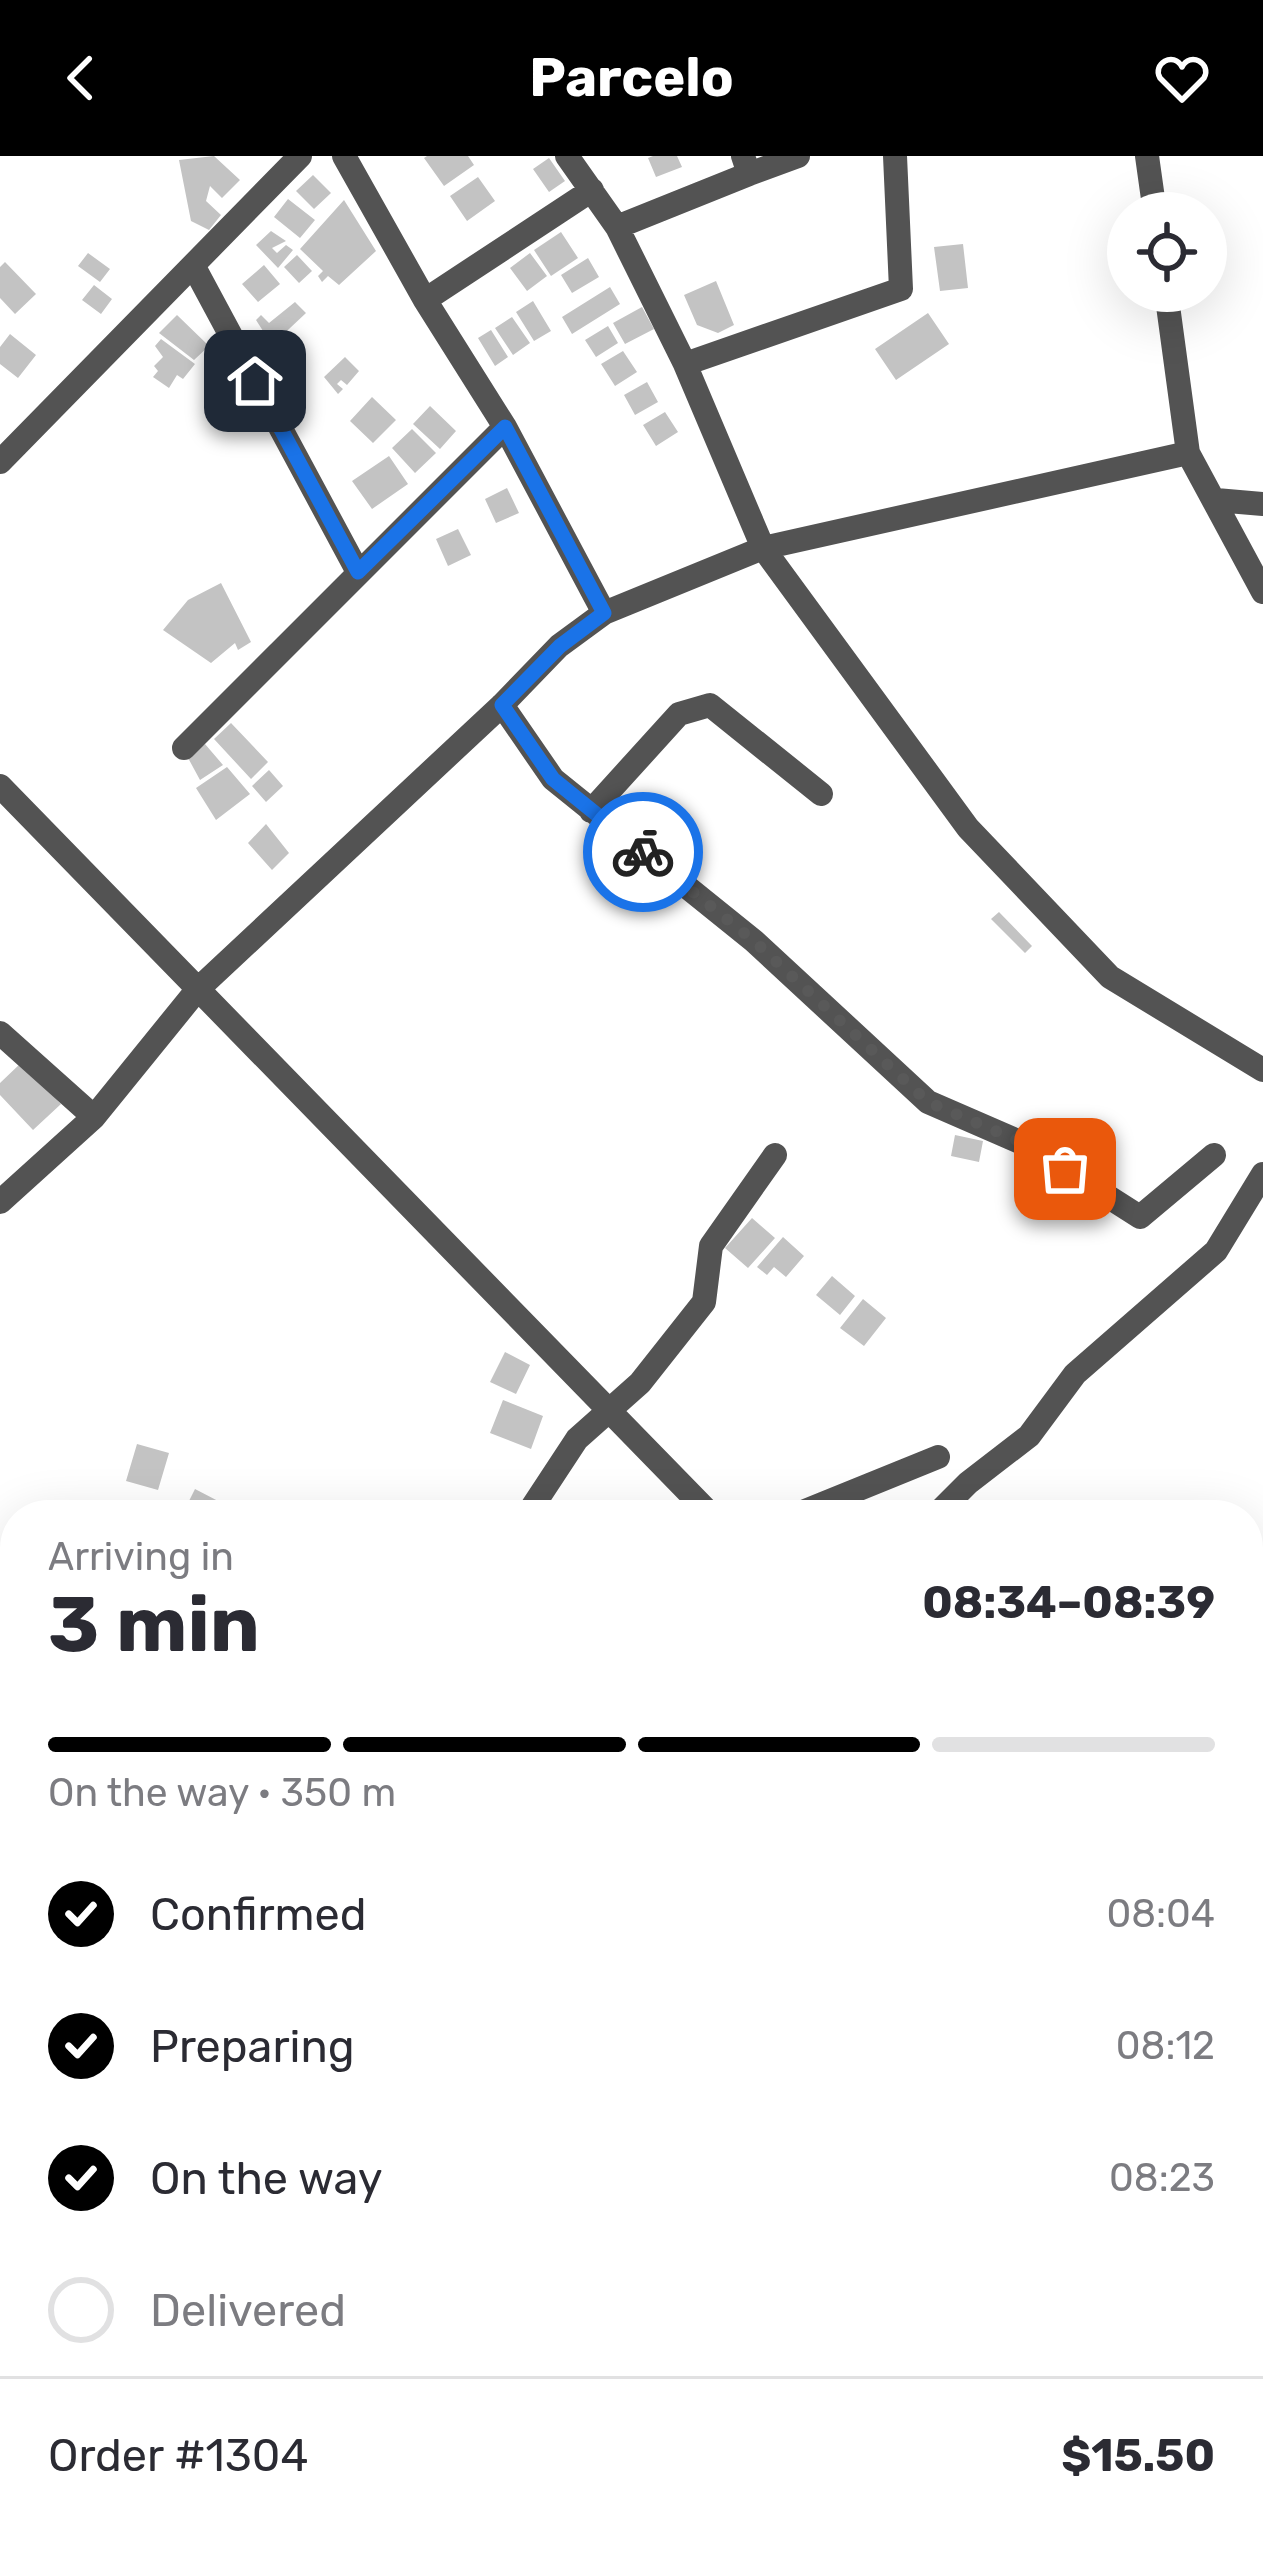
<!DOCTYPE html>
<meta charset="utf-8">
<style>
:root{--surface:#fff;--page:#f7f7f7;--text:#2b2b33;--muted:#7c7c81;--line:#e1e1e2;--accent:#000}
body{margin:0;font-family:Rubik,sans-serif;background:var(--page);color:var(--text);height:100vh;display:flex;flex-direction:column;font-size:45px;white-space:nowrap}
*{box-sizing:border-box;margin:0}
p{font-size:39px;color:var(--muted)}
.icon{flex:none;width:66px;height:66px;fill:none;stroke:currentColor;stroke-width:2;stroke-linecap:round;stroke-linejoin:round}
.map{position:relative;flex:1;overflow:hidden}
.details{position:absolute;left:0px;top:1344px;width:1263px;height:1059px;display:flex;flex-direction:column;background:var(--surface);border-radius:48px 48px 0 0;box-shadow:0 12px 48px #0002}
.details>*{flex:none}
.tools{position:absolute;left:1107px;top:36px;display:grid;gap:24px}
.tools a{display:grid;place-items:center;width:120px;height:120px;border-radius:50%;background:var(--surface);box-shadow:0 12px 48px #0002;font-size:60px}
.pin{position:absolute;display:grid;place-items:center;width:102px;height:102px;color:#fff;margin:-51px;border-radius:24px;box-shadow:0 6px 18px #0006}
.courier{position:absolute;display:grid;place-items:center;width:120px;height:120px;margin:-60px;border:9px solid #1a73e8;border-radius:50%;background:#fff;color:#222;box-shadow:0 3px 15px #0007}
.overview em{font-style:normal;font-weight:700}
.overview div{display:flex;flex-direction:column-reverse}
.overview{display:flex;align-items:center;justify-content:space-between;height:204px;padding:0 48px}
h1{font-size:78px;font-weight:700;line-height:90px}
.bar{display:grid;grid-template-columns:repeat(4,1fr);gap:18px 12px;align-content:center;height:144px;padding:0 48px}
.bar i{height:15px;border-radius:9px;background:var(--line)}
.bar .current{background:var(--accent)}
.bar p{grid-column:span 4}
.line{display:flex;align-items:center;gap:30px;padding:0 48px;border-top:3px solid var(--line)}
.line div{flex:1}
ol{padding:0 48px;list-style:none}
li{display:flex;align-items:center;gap:36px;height:132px}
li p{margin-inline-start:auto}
li .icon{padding:12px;border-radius:50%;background:var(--accent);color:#fff;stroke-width:4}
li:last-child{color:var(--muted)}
li i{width:66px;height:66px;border:6px solid var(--line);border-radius:50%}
header{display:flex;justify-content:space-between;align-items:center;height:156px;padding:0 48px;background:var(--accent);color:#fff;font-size:54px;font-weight:700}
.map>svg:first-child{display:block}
</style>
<header><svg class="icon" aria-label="back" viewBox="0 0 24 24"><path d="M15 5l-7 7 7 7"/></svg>Parcelo<svg class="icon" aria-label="heart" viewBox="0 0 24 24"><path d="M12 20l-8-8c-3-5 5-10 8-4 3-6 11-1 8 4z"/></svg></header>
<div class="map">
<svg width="1263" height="2402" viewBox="0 0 1263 2402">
<rect width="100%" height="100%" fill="#fff"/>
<!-- building -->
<path fill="#c3c3c3" d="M214 0 240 24 222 42 210 30 206 45 221 59 209 74 191 65 179 4Z
M427 0H468L474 9 444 30 424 2Z
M653 0H677L682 11 656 21 648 2Z
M549 2 565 25 549 36 533 13Z
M313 19 331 37 314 53 296 35Z
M478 21 495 45 467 65 450 40Z
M288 43 315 64 300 82 274 61Z
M344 44 376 95 339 129 328 120 322 126 318 120 323 115 300 93Z
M271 75 286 85 272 92 277 97 286 89 293 94 278 112 256 89Z
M561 76 578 102 551 120 534 94Z
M963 88 968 132 940 135 934 91Z
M88 97 110 113 100 126 78 110Z
M530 97 547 120 527 135 510 112Z
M297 99 312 115 299 127 284 111Z
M588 102 599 121 572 137 561 119Z
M5 106 36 138 15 158 0 142V111Z
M264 109 280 128 258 146 242 128Z
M716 125 734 169 718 177 697 169 684 139Z
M94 129 112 143 101 158 82 144Z
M610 131 620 148 572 178 562 161Z
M533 145 551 175 534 185 516 156Z
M295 146 306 157 272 189 256 164 261 159 269 167Z
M642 151 654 173 625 188 613 167Z
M928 157 949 188 896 224 875 193Z
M177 159 209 190 194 204 159 177Z
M512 161 530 187 513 199 495 172Z
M608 170 618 187 596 201 585 184Z
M491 174 508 201 495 210 478 182Z
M10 178 36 199 18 222 0 208V191Z
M161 183 195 208 183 223 177 219 169 232 153 221 158 215 154 210 163 201 155 190Z
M623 195 637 216 615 230 601 208Z
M345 201 359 215 347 229 341 224 337 228 343 233 338 238 324 221Z
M647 226 658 246 635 259 624 239Z
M372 241 396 264 373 287 350 265Z
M430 250 456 275 440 293 413 268Z
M665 256 678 276 656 290 643 269Z
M412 273 436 297 415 317 392 292Z
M389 300 408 328 372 353 352 325Z
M507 332 519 357 496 367 485 343Z
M458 373 471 399 448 410 436 383Z
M221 427 251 486 238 494 235 487 211 507 163 474 188 444Z
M231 567 268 606 251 623 214 583Z
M205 588 223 609 200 624 187 600Z
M227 611 250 638 216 664 196 632Z
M269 614 283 630 266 646 252 630Z
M266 668 289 697 272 714 248 687Z
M999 756 1032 790 1025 797 991 763Z
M22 906 61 948 33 974 0 939V927Z
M955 979 983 985 979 1006 951 1000Z
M752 1062 775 1082 748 1112 725 1092Z
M783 1081 804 1100 786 1121 774 1111 767 1119 757 1111Z
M832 1120 855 1140 840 1159 816 1139Z
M863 1143 886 1162 864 1190 840 1172Z
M505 1196 530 1209 516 1238 490 1226Z
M503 1244 543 1260 531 1293 490 1277Z
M137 1288 169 1297 158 1334 126 1325Z
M195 1333 220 1346 214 1359H182Z"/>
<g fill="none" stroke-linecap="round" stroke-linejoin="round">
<!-- minor -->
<path stroke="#535353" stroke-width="24" d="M344 0 425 144 505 271 604 457
M567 0 617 71 685 208 763 392 968 672 1110 821 1263 914
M743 0 749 18 798 0
M1147 0 1155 57
M617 71 749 18
M194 111 358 416
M425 144 592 34
M685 208 901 133 895 0
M1188 297 1263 436
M0 306 300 0
M1216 344 1263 348
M502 549 553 623 754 785 928 946 1027 989 1140 1061 1214 999
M184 592 505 271
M0 630 711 1359
M591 655 679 558 710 549 821 638
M0 877 94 961
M0 1046 94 961 197 834 502 549 559 490 604 457 763 392 1188 297 1166 135
M527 1359 577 1283 640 1227 704 1146 711 1090 775 999
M795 1359 938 1301
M936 1359 968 1327 1029 1280 1075 1218 1216 1095 1263 1018
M0 1709 15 1711
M0 1802 15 1793
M0 1932 15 1917
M0 1947 15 1958
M1248 1947 1263 1945
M1248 2093 1263 2105
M0 2105 15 2104
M597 2388 602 2402
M743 2402 751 2388"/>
</g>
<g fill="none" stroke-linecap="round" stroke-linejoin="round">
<!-- done -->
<path stroke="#595959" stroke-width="12" stroke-dasharray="0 21.6" d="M643 696 754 785 928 946 1028 989 1065 1013"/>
<!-- route -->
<path stroke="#1a73e8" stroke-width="15" d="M255 225 358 416 505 271 604 457 560 490 502 549 553 623 643 696"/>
</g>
</svg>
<div class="tools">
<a><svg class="icon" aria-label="locate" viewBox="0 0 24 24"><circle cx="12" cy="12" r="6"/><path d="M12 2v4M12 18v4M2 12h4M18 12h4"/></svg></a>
</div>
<div class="pin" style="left:1065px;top:1013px;background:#ea580c"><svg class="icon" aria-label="bag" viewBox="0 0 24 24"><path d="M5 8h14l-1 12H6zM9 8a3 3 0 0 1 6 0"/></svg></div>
<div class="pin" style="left:255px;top:225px;background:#1f2937"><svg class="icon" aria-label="home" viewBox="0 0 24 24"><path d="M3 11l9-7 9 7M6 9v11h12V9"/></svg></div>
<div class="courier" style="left:643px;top:696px"><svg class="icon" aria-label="bike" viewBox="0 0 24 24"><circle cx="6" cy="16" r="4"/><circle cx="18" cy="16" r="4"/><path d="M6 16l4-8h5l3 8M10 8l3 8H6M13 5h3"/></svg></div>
<section class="details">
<div class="overview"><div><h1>3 min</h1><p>Arriving in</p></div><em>08:34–08:39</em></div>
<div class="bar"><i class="current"></i><i class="current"></i><i class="current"></i><i></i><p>On the way · 350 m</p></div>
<ol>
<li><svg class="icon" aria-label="check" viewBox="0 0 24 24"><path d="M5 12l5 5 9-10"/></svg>Confirmed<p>08:04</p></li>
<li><svg class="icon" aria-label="check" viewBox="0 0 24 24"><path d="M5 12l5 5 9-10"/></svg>Preparing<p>08:12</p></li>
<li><svg class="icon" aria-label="check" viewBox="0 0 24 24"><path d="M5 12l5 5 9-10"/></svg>On the way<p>08:23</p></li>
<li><i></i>Delivered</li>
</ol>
<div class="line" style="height:156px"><div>Order #1304</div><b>$15.50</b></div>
</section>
</div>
